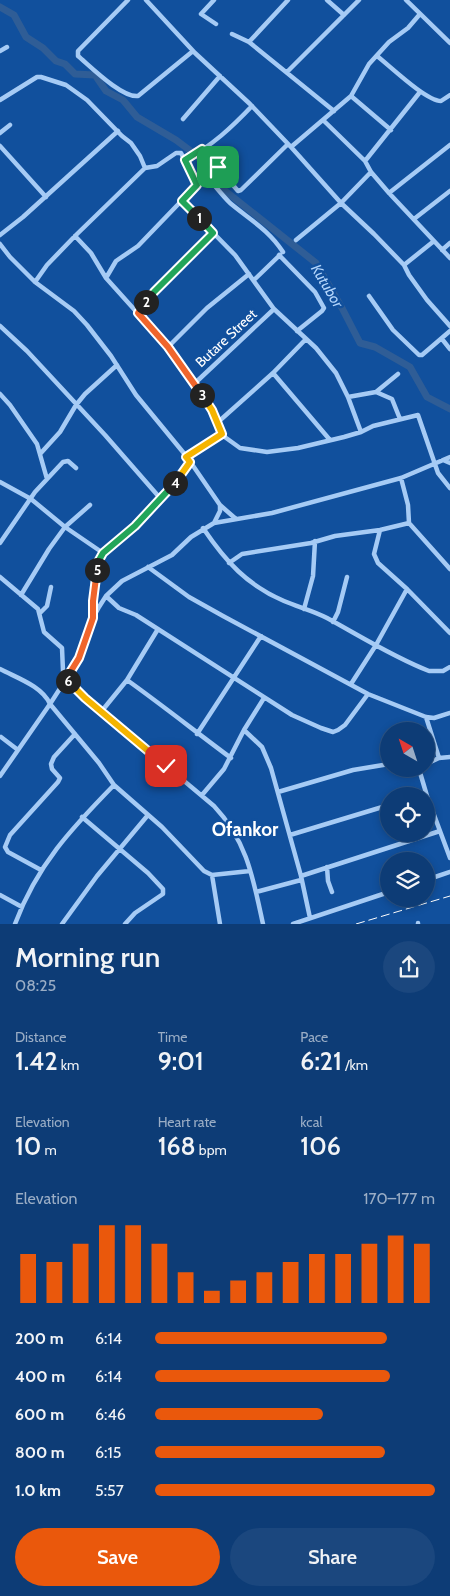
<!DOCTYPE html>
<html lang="en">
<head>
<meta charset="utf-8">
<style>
	body { margin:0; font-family:Cabin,sans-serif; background:#1b477e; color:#f1f3f6; height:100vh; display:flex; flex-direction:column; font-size:19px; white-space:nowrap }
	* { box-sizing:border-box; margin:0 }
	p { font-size:16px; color:#9aadc5 }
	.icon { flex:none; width:28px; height:28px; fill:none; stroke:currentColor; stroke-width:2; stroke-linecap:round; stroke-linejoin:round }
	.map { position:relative; height:924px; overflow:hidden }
	.side { display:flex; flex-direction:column; background:#0d3c76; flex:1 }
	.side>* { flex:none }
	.needle { width:32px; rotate:321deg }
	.tools { position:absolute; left:380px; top:722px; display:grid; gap:10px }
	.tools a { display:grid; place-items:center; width:55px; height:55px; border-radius:50%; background:#0d3c76; box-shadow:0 2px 8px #0003,0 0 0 1px #2d5688; font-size:25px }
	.pin { position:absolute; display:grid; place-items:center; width:42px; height:42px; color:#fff; margin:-21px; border-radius:10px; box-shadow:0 2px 8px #0006 }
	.km { position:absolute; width:25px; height:25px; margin:-12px; border-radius:50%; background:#222; color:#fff; font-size:14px; line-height:25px; text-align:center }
	.round { display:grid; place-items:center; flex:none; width:52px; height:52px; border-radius:26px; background:#1b477e }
	.summary { display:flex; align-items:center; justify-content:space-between; height:85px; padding:0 15px }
	h1 { font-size:28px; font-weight:600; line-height:38px }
	.figures { display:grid; grid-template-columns:repeat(3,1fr); gap:8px; height:85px; padding:5px 15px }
	.figures div { display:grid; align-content:center }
	.figures b { font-size:25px; font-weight:600 }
	.figures small { font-size:14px; font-weight:400 }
	.figures p { font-size:14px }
	.chart { height:140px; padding:10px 15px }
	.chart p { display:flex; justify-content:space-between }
	.chart svg { width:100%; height:90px; margin-top:5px; stroke:#ea580c; stroke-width:6 }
	.action { display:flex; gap:10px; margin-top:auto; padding:10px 15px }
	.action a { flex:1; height:58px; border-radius:30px; background:#ea580c; color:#fff; font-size:20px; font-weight:600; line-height:58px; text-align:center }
	.action a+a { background:#1b477e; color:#f1f3f6 }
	ul { padding:0 15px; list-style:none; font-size:16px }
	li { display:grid; grid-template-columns:80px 60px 1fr; align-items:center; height:38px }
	li i { height:12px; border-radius:6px; background:#ea580c }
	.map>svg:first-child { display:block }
</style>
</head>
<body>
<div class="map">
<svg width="450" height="924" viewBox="0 0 450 924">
	<rect width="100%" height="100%" fill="#11509d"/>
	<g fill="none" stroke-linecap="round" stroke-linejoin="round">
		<path stroke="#2f5d96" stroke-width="7" d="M0,7L14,15L26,37L43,48L56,61L65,64L75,74L95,75L106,91L123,100L137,117L176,140L192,152
			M199,158L224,190L316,263L342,308L360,343L375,347L410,367L427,397L450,409"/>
		<path stroke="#a6cbf5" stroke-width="4.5" d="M128,0L78,51V56C91,67 122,98 138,96L193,51
			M146,0L195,53L250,104L291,147L341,203L374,234L404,265L409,275L427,300L450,326
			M214,0L201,14L216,24
			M327,0L344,15
			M406,0L450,43
			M232,34L249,42L334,111
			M249,42L288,0
			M0,51L7,47
			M377,56C390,66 426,101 441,101L450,95
			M287,72L359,0
			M351,96L391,130
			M0,100L37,77H41L66,85L87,100L122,136L131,143L140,156L145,168
			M183,119L220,76
			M323,120L365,161L371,172L389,193L450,258
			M0,133L10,125
			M0,146L46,197
			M291,147L351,96L369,64L389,42L408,28L420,14
			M202,149L238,191L241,190L288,144
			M185,160C212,146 232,127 252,106
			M365,161L420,92
			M389,193L450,145
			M182,201L235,255L274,309L316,348L336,373L348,397L361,432
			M414,219L450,191
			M0,235L23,217L118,131
			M75,236L91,253L106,278L168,347L212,410L222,435L240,448L267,452L298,448L344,437L361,432L373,426L418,415L438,473L450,488
			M296,240L341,203L371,172
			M0,244L10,257L35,282L74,311L87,325L111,356L136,395L187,457L220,505L236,519
			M442,250L450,243
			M279,255L315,292L324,308L322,311L297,331
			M404,265L434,241
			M106,278L116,261L138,246L190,192L205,179H209C216,187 223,196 230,203C249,219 269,230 283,252
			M254,280L280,255
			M35,282L47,265L75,236L145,168L157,166L176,153H181L197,185
			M369,296L393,330L419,355H422L450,331
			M138,313L154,292L213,233
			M0,326L27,351L105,435L160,498
			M442,339L450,349
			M168,347L207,308L249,274
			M273,373L330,440
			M194,384L274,309
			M376,392L392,399L400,419
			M0,394L10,405L37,444L47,479
			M348,397L376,392L398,374
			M217,423L273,373L306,339
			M40,454L60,432L76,405L85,394L117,365
			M187,457L222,435
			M443,460L450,463
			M401,478L408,505L409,523L450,569
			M0,482L31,499L65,527L103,553
			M214,523L220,511V505
			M203,528C226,562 247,585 284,601C298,607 314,611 327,618C360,636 393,657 429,671H443L450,667
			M380,530L374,554L378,563L407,589L450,633
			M0,543L35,492L63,462L68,461L76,468
			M229,563L242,554L311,543L335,536L380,530L409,523
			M148,567L189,597L223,616L368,694L426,717L434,718L450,713
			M0,577L38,609L44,632L62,648L63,671L66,679L85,698L214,806C247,841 253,878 263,924
			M21,595L49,549L65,527L90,505
			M106,596L119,608L136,615L292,715L321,728L333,732L338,730L345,725L368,694
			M304,609L313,576L315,541
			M40,613L47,606L51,587
			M93,617V601L100,557L135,526L175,483L190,462
			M333,622L338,612L347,577
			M0,669C17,678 42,686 50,704L99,763L114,785L162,827L204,871L212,875L250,871
			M127,680C162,705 196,732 231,758
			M351,684L376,645L407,589
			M101,712L127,680L158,629
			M426,717L439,758
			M244,730L262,747L271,768L301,876L310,918
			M197,734L261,636
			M1,737L18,750
			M426,764L439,758L450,757
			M403,769H412
			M419,769L427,796L450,858
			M0,776L50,704L79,659L93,618L99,607L106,596L122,581L172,555L191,537L214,523L272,513L401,478L450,457
			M278,792L353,770L389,764
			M202,795L224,769L244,730L264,698
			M82,817L148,873L163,889V894L160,896L135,913L125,924
			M290,835L389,805
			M327,867L328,881L332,892
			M41,870L8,852L5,847L10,835L58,782L60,778L52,769L51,764L54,757L75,734
			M212,875L220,924
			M301,876L440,831
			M426,880L450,872
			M256,892L301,880
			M0,895L22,907
			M418,923V924
			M15,924C37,865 71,829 114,785
			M62,924L97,876L148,815
			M293,924L389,892"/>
		<path stroke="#fff" stroke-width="1" stroke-dasharray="9 4" stroke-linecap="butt" d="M356,924L450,896"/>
	</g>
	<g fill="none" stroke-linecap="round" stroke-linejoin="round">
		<g stroke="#fff" stroke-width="10">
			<path id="split-1" d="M199,218L182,201L197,185L185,160L202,149L218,167"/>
		</g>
		<g stroke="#fff" stroke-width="10">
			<path id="split-2" d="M146,302L154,292L213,233L199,218"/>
		</g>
		<g stroke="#fff" stroke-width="10">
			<path id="split-3" d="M146,302L138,313L168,347L202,395"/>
		</g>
		<g stroke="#fff" stroke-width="10">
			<path id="split-4" d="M175,483L190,462L186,457L222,434L212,410L202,395"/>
		</g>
		<g stroke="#fff" stroke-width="10">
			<path id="split-5" d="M97,570L98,562L103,553L135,526L175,483"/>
		</g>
		<g stroke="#fff" stroke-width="10">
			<path id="split-6" d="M68,681L66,679L79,658L93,618V601L97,570"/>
		</g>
		<g stroke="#fff" stroke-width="10">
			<path id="split-7" d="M68,681L85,698L166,766"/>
		</g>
		<use href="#split-1" stroke="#22a559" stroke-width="6"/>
		<use href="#split-2" stroke="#22a559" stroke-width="6"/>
		<use href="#split-3" stroke="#f0652b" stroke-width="6"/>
		<use href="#split-4" stroke="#f5b400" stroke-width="6"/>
		<use href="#split-5" stroke="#22a559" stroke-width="6"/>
		<use href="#split-6" stroke="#f0652b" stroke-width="6"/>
		<use href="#split-7" stroke="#f5b400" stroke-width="6"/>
	</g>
	<g text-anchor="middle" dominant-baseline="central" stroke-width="5" stroke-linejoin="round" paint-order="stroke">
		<g font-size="14" fill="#fff" stroke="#11509d">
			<text transform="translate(226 338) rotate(-43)">Butare Street</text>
		</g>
		<g font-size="15" font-style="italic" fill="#b3d5fb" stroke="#11509d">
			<text transform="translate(327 286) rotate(59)">Kutubor</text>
		</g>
		<g font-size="19" font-weight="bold" fill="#fff" stroke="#11509d">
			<text x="245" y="829">Ofankor</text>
		</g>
	</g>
</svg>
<div class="tools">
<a><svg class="needle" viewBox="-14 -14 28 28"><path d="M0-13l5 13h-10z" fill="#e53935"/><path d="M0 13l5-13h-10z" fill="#9aadc5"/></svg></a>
<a><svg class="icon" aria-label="locate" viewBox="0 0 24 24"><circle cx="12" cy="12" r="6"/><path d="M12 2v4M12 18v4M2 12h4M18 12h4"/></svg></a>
<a><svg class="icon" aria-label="layers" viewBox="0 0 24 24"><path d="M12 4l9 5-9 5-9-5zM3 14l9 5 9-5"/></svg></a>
</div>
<div class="pin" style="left:218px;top:167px;background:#1e9e55"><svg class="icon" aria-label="arrive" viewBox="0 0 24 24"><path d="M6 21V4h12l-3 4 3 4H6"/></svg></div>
<div class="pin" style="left:166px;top:766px;background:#d93025"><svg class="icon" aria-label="check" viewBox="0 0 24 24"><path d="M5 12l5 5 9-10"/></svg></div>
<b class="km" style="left:199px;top:218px">1</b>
<b class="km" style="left:146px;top:302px">2</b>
<b class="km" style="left:202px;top:395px">3</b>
<b class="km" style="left:175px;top:483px">4</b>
<b class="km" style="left:97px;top:570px">5</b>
<b class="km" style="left:68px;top:681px">6</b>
</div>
<section class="side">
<div class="summary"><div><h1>Morning run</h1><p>08:25</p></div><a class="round"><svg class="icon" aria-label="share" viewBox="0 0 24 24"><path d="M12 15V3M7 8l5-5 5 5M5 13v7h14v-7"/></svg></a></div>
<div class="figures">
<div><p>Distance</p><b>1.42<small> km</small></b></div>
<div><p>Time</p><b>9:01</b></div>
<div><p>Pace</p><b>6:21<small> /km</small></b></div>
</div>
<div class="figures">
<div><p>Elevation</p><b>10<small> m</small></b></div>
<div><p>Heart rate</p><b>168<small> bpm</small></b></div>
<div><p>kcal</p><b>106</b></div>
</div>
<div class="chart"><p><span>Elevation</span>170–177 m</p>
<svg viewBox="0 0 160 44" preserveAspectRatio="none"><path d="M5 44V20M15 44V24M25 44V15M35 44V6M45 44V6M55 44V15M65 44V29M75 44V38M85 44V33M95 44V29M105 44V24M115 44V20M125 44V20M135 44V15M145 44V11M155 44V15"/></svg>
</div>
<ul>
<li><b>200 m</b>6:14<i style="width:83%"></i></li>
<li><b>400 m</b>6:14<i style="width:84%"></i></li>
<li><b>600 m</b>6:46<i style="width:60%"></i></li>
<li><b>800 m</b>6:15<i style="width:82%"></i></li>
<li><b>1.0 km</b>5:57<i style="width:100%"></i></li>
</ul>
<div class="action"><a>Save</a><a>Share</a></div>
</section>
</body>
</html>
